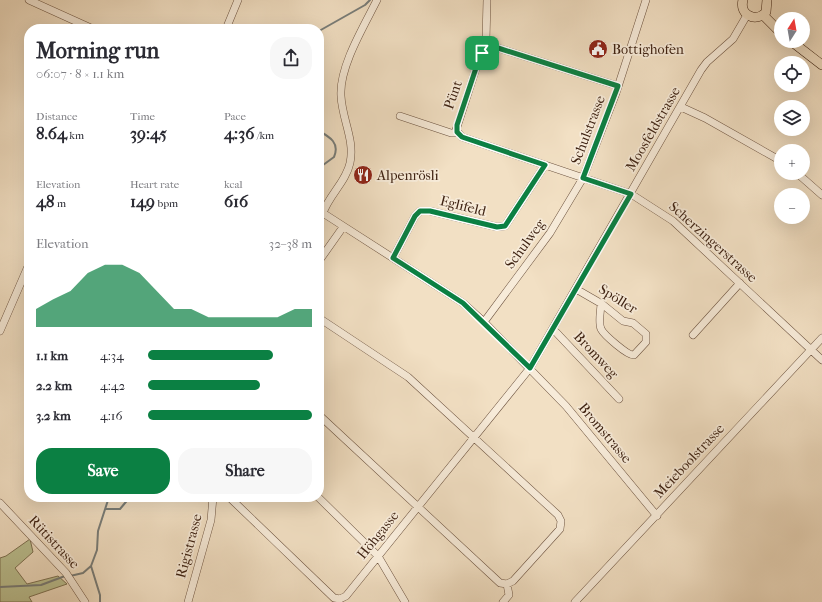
<!DOCTYPE html>
<html lang="en">
<head>
<meta charset="utf-8">
<style>
	body { margin:0; font-family:"IM FELL French Canon",serif; background:#f7f7f7; color:#2b2b33; height:100vh; display:flex; flex-direction:column; font-size:15px; white-space:nowrap }
	* { box-sizing:border-box; margin:0 }
	p { font-size:13px; color:#7c7c81 }
	.icon { flex:none; width:22px; height:22px; fill:none; stroke:currentColor; stroke-width:2; stroke-linecap:round; stroke-linejoin:round }
	.map { position:relative; flex:1; overflow:hidden }
	.panel { position:absolute; left:24px; top:24px; width:300px; height:478px; display:flex; flex-direction:column; background:#fff; border-radius:16px; box-shadow:0 4px 16px #0002 }
	.panel>* { flex:none }
	.needle { width:26px; rotate:11deg }
	.tools { position:absolute; left:774px; top:12px; display:grid; gap:8px }
	.tools a { display:grid; place-items:center; width:36px; height:36px; border-radius:50%; background:#fff; box-shadow:0 4px 16px #0002; font-size:20px }
	.pin { position:absolute; display:grid; place-items:center; width:34px; height:34px; color:#fff; margin:-17px; border-radius:8px; box-shadow:0 2px 6px #0006 }
	.round { display:grid; place-items:center; flex:none; width:42px; height:42px; border-radius:16px; background:#f7f7f7 }
	.headline { display:flex; align-items:center; justify-content:space-between; height:68px; padding:0 12px }
	h1 { font-size:22px; font-weight:700; line-height:30px }
	.figures { display:grid; grid-template-columns:repeat(3,1fr); gap:6px; height:68px; padding:4px 12px }
	.figures div { display:grid; align-content:center }
	.figures b { font-size:17px; font-weight:700 }
	.figures small { font-size:11px; font-weight:400 }
	.figures p { font-size:11px }
	.chart { height:112px; padding:8px 12px }
	.chart p { display:flex; justify-content:space-between }
	.chart svg { width:100%; height:72px; margin-top:4px; fill:#0b8043; opacity:.7 }
	.cta { display:flex; gap:8px; margin-top:auto; padding:8px 12px }
	.cta a { flex:1; height:46px; border-radius:16px; background:#0b8043; color:#fff; font-size:16px; font-weight:700; line-height:46px; text-align:center }
	.cta a+a { background:#f7f7f7; color:#2b2b33 }
	ul { padding:0 12px; list-style:none; font-size:13px }
	li { display:grid; grid-template-columns:64px 48px 1fr; align-items:center; height:30px }
	li i { height:10px; border-radius:5px; background:#0b8043 }
	.map>svg:first-child { display:block }
</style>
</head>
<body>
<div class="map">
<svg width="822" height="602" viewBox="0 0 822 602">
	<rect width="100%" height="100%" fill="#f2e0c4"/>
	<filter id="stains"><feTurbulence type="fractalNoise" baseFrequency=".005" numOctaves="4"/><feColorMatrix values="0 0 0 0 .2 0 0 0 0 .09 0 0 0 0 .02 0 0 0 .5 -.17"/></filter>
	<radialGradient id="worn" r=".72"><stop offset=".6" stop-color="#630" stop-opacity="0"/><stop offset="1" stop-color="#630" stop-opacity=".3"/></radialGradient>
	<path fill="#bcc293" stroke="#7e7253" d="M30,539L33,552L15,568L27,584L58,576L67,584L29,597L32,602H0V558L6,556Z"/>
	<g fill="none" stroke-linecap="round" stroke-linejoin="round">
		<path stroke="#797e7a" stroke-width="2" d="M319,31L365,5L370,0
			M319,131C330,137 340,143 334,157L319,168
			M106,509H120L130,497
			M70,576L83,573L91,566
			M0,587L41,585L65,576
			M100,602V595L91,566L97,550L98,531L109,497"/>
		<g stroke="#6c523f" stroke-width="8">
			<path id="minor" d="M29,0L93,29
				M487,0L486,40L488,47
				M226,29L238,0
				M618,86L495,47H488L480,56L456,130L462,137L631,194L673,221L822,360
				M681,107L705,118L781,161
				M400,116L451,133H457
				M797,173L822,195
				M323,213C329,195 346,182 350,163C355,140 342,119 341,96C339,67 364,26 377,0
				M319,214L326,215L463,303L484,322L566,406L657,516
				M393,258L415,216L420,211H430L497,227L505,226L545,165
				M319,261L343,227
				M576,289L602,304L623,321L633,323L646,334V342L634,355C628,356 604,335 601,329C598,322 601,310 601,303
				M319,318L408,377L558,515L561,521L560,529L513,581L507,584L500,583L319,415
				M484,322L550,233L583,178L616,93L646,0
				M553,329L619,399
				M0,331L29,264
				M693,335L740,283
				M229,497L334,598L340,599L346,596L530,368L701,70L707,62L733,39L747,15
				M318,497L378,556L405,602
				M0,503L66,573L85,602
				M188,602L211,520L213,497
				M503,602L509,595L507,584
				M575,602L822,338"/>
		</g>
		<g stroke="#3f2313" stroke-width="10">
			<path id="major" d="M743,0C739,15 756,23 766,12L767,0
				M763,15L781,33
				M791,41L822,65"/>
		</g>
		<use href="#minor" stroke="#f7ebd9" stroke-width="7"/>
		<use href="#major" stroke="#f2e0c4" stroke-width="9"/>
	</g>
	<g fill="none" stroke-linecap="round" stroke-linejoin="round">
		<g stroke="#fff" stroke-width="8">
			<path id="route" d="M488,47H495L618,86L583,178L631,194L530,368L463,303L393,258L415,216L420,211H430L497,227L505,226L545,165L462,137L457,132V125L480,56Z"/>
		</g>
		<use href="#route" stroke="#0b8043" stroke-width="5"/>
	</g>
	<defs>
		<g id="civic-disc" transform="scale(1)"><circle r="9.5" fill="#8f2418" stroke="#f7ebd9"/><path d="M-.6-6.5H3V-4.5H.6V-3L4-1V1h2V6H-6V1h2V-1L-.6-3ZM-1.2 2.5V6h2.4V2.5Z" fill="#fff"/></g>
		<g id="restaurant-disc" transform="scale(1)"><circle r="9.5" fill="#8f2418" stroke="#f7ebd9"/><path d="M-5-6h1v4h1v-4h1v4h1v-4h1v5L-1.5 .5V6h-2V.5L-5-1ZM5-6V6H3V1.5H1.5Q1.5-4 5-6Z" fill="#fff"/></g>
	</defs>
	<g fill-rule="evenodd">
		<use href="#civic-disc" x="598" y="49"/>
		<use href="#restaurant-disc" x="363" y="175"/>
	</g>
	<g text-anchor="middle" dominant-baseline="central" stroke-width="3.5" stroke-linejoin="round" paint-order="stroke">
		<g font-size="14" fill="#3f2313" stroke="#f7ebd9" text-anchor="start">
			<text x="612" y="49">Bottighofen</text>
			<text x="377" y="175">Alpenrösli</text>
		</g>
		<g font-size="14" fill="#3f2313" stroke="#f7ebd9">
			<text transform="translate(453 95) rotate(-71)">Pünt</text>
			<text transform="translate(653 129) rotate(-60)">Moosfeldstrasse</text>
			<text transform="translate(588 130) rotate(-69)">Schulstrasse</text>
			<text transform="translate(463 206) rotate(14)">Eglifeld</text>
			<text transform="translate(713 242) rotate(42)">Scherzingerstrasse</text>
			<text transform="translate(525 244) rotate(-54)">Schulweg</text>
			<text transform="translate(618 299) rotate(32)">Spöller</text>
			<text transform="translate(596 355) rotate(47)">Bromweg</text>
			<text transform="translate(605 433) rotate(50)">Bromstrasse</text>
			<text transform="translate(689 461) rotate(-47)">Meieboolstrasse</text>
			<text transform="translate(378 535) rotate(-51)">Höhgasse</text>
			<text transform="translate(54 542) rotate(47)">Rütistrasse</text>
			<text transform="translate(189 546) rotate(-75)">Rigistrasse</text>
		</g>
	</g>
	<rect width="100%" height="100%" filter="url(#stains)"/>
	<rect width="100%" height="100%" fill="url(#worn)"/>
</svg>
<div class="tools">
<a><svg class="needle" viewBox="-14 -14 28 28"><path d="M0-13l5 13h-10z" fill="#e53935"/><path d="M0 13l5-13h-10z" fill="#7c7c81"/></svg></a>
<a><svg class="icon" aria-label="locate" viewBox="0 0 24 24"><circle cx="12" cy="12" r="6"/><path d="M12 2v4M12 18v4M2 12h4M18 12h4"/></svg></a>
<a><svg class="icon" aria-label="layers" viewBox="0 0 24 24"><path d="M12 4l9 5-9 5-9-5zM3 14l9 5 9-5"/></svg></a>
<a>+</a>
<a>−</a>
</div>
<div class="pin" style="left:482px;top:53px;background:#1e9e55"><svg class="icon" aria-label="arrive" viewBox="0 0 24 24"><path d="M6 21V4h12l-3 4 3 4H6"/></svg></div>
<section class="panel">
<div class="headline"><div><h1>Morning run</h1><p>06:07 · 8 × 1.1 km</p></div><a class="round"><svg class="icon" aria-label="share" viewBox="0 0 24 24"><path d="M12 15V3M7 8l5-5 5 5M5 13v7h14v-7"/></svg></a></div>
<div class="figures">
<div><p>Distance</p><b>8.64<small> km</small></b></div>
<div><p>Time</p><b>39:45</b></div>
<div><p>Pace</p><b>4:36<small> /km</small></b></div>
</div>
<div class="figures">
<div><p>Elevation</p><b>48<small> m</small></b></div>
<div><p>Heart rate</p><b>149<small> bpm</small></b></div>
<div><p>kcal</p><b>616</b></div>
</div>
<div class="chart"><p><span>Elevation</span>32–38 m</p>
<svg viewBox="0 0 160 44" preserveAspectRatio="none"><path d="M0 44V33L10 27L20 22L30 11L40 6L50 6L60 11L70 22L80 33L90 33L100 38L110 38L120 38L130 38L140 38L150 33L160 33V44z"/></svg>
</div>
<ul>
<li><b>1.1 km</b>4:34<i style="width:76%"></i></li>
<li><b>2.2 km</b>4:42<i style="width:68%"></i></li>
<li><b>3.2 km</b>4:16<i style="width:100%"></i></li>
</ul>
<div class="cta"><a>Save</a><a>Share</a></div>
</section>
</div>
</body>
</html>
